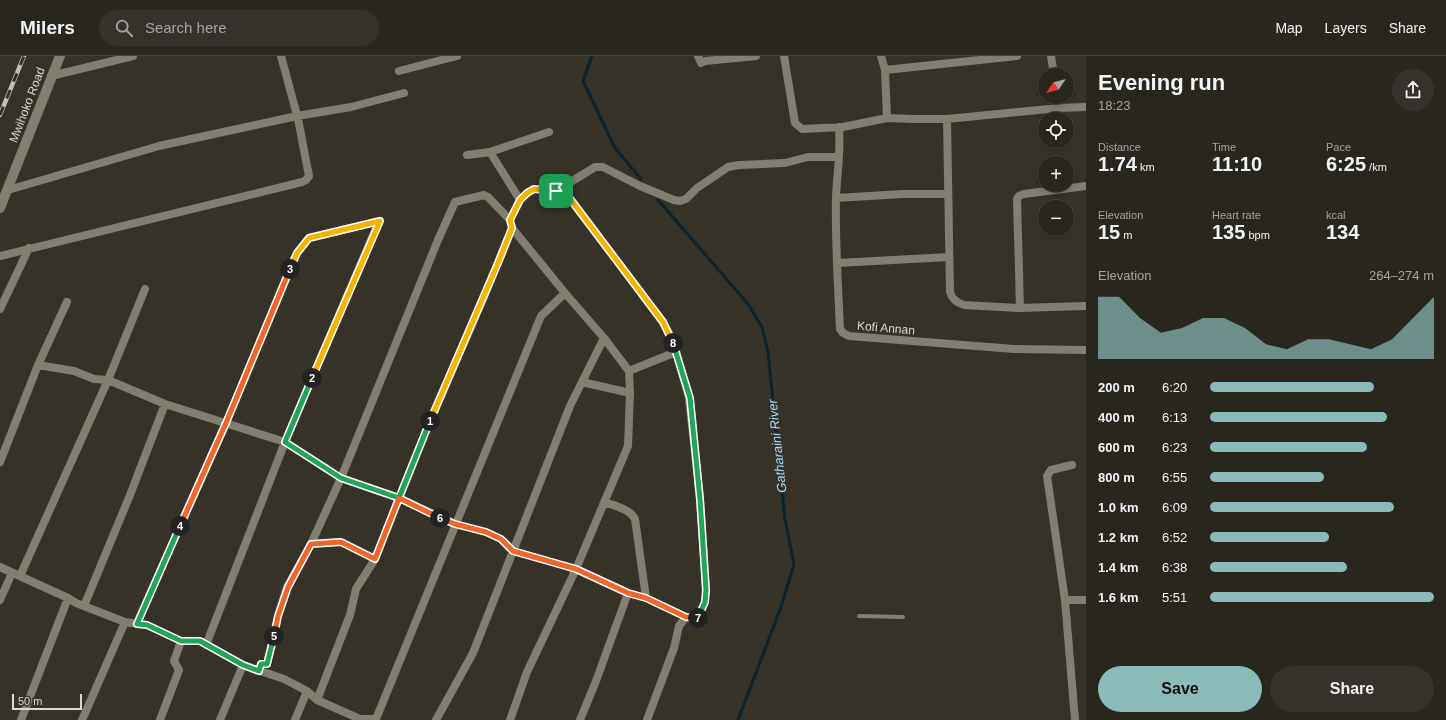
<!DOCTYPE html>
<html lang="en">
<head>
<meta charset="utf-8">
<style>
	body { margin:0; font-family:Arial,sans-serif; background:#35322b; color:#f1f3f6; height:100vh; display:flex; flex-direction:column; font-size:15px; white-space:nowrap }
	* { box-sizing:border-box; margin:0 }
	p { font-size:13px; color:#a5a5a4 }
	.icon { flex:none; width:22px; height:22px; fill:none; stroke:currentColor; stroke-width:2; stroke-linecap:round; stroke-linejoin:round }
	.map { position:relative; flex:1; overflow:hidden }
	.sheet { display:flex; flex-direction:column; background:#29261e; width:360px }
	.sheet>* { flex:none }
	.needle { width:26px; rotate:235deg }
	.buttons { position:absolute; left:1038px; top:12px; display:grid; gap:8px }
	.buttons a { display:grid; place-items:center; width:36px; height:36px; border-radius:50%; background:#29261e; box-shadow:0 2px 6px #0003,0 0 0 1px #45433c; font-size:20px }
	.scale { position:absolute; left:12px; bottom:10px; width:70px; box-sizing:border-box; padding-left:4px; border:2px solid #dbd8d1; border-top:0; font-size:11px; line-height:14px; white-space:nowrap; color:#dbd8d1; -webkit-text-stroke:3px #373228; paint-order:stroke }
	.pin { position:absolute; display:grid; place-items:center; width:34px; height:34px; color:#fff; margin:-17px; border-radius:8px; box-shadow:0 2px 6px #0006 }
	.km { position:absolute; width:20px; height:20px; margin:-10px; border-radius:50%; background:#222; color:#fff; font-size:11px; line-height:20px; text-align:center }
	.round { display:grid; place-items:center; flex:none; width:42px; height:42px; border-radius:21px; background:#35322b }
	.summary { display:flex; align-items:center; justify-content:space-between; height:68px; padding:0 12px }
	h1 { font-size:22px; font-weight:700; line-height:30px }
	.metrics { display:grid; grid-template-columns:repeat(3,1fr); gap:6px; height:68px; padding:4px 12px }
	.metrics div { display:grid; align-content:center }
	.metrics b { font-size:20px; font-weight:700 }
	.metrics small { font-size:11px; font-weight:400 }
	.metrics p { font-size:11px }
	.chart { height:112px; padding:8px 12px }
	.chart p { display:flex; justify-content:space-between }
	.chart svg { width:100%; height:72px; margin-top:4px; fill:#8bbbb9; opacity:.7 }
	.cta { display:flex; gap:8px; margin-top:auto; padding:8px 12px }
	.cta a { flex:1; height:46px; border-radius:24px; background:#8bbbb9; color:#111; font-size:16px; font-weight:700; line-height:46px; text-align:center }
	.cta a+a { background:#35322b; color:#f1f3f6 }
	ul { padding:0 12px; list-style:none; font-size:13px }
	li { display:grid; grid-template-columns:64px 48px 1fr; align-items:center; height:30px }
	li i { height:10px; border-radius:5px; background:#8bbbb9 }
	header { display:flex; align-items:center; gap:24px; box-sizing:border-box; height:56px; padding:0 20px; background:#29261e; border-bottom:1px solid #45433c }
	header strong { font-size:19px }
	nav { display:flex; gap:22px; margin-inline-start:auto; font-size:14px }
	.search { width:280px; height:36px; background:#35322b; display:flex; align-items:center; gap:10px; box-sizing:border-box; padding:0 14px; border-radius:22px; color:#a5a5a4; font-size:15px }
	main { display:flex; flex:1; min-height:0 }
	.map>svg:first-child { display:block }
</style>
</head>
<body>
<header>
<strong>Milers</strong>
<div class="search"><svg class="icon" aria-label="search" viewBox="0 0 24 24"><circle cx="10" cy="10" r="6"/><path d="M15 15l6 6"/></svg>Search here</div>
<nav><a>Map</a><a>Layers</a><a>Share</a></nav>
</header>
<main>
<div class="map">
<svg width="1086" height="664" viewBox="0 0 1086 664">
	<rect width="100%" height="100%" fill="#373228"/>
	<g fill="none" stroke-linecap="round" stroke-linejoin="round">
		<path stroke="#0a232e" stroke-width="3" d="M592,0L583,25L615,92L641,123
			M658,144L748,248L762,271L768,296L785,463L794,508L781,551L738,664"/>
		<path stroke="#837e72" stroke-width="4" d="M859,560L903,561"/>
		<path stroke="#837e72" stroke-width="8" d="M698,0L701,7L705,5L756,0
			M784,0L795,67L802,73L843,71L887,62L913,63H947L1059,52L1086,51
			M881,0L885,14L887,62
			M1051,0L1054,19
			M885,14L1017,0
			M399,15L457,0
			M51,20L133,0
			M1058,41L1059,52
			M947,63L950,236C952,243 957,247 964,249L1020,252L1086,250
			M839,71C841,94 837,118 836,141C835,185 838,229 840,273L843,277L849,280L1014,293L1086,294
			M490,96L520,144
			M467,99L490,96L549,76
			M8,134L159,90L297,60L351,51L404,37
			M556,135L595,111H603L640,130L674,144L680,145L686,143L697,132L728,111L739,109L785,107L808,101H838
			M836,142L903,138H948
			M0,200L302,126L306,124L309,120L298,63L281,0
			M837,207L949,201
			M1020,252L1017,143L1019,140L1024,138L1086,130
			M0,253L29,192
			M38,309L74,315L94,323L108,324L165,348L285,386L341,422L399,442L455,468L486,476L501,483L513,495L576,513L628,537L646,542L686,561
			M629,315L676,296
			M582,326L630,337
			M0,406L38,309L67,246
			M1072,409L1051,414L1047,420L1065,544L1075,664
			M604,446C615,450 630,453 635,463L646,542
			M311,488L341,486L375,503
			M0,511L68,542L76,547L112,561L125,566L147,569L181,585H200L243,609L284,623L307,635L317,644L360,663H376V664
			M20,520L108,324L145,233
			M0,544L12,517
			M1065,544H1086
			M84,550L130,439L165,348
			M137,567L226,367L297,197L309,182L379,165
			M206,589L285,386L379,165
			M259,615L261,608H267L278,560L287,531L311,488L341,422L438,184L455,146L484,139L488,141L510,164
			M317,644L350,559L356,533L375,503L426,375L484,241L512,172
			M376,663L541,260L565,237
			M21,664L68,542
			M82,664L125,566
			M160,664L179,614L174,605L181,585
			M220,664L243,609
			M295,664L307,635
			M436,664L473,597L570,350L604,282L565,237L512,172L510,164L520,144L530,135L534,133L565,136L663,266L671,281L675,291L689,342L700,443L706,534L705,546L697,563L686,561L679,570L674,592L647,664
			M510,664L527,616L576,513L628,390L630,337L629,315L604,282
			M580,664L596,625L628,537"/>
		<path stroke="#837e72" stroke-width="10" d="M0,152L60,0"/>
		<g stroke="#c2beb7" stroke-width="4.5">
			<path id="rail" d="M0,59L24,0"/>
		</g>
		<use href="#rail" stroke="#373228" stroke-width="3" stroke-dasharray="9" stroke-linecap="butt"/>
	</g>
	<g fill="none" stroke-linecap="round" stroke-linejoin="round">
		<g stroke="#fff" stroke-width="8">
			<path id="split-1" d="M430,365L498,207L512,172L510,164L520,144L527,137L534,133L556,135"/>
		</g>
		<g stroke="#fff" stroke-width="8">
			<path id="split-2" d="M312,322L285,386L341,422L399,442L430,365"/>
		</g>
		<g stroke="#fff" stroke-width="8">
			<path id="split-3" d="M290,213L297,197L309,182L380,165L312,322"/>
		</g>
		<g stroke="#fff" stroke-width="8">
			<path id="split-4" d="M180,470L226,367L290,213"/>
		</g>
		<g stroke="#fff" stroke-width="8">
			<path id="split-5" d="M180,470L137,568L147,569L181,585H200L243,609L259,615L261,608H267L274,580"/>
		</g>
		<g stroke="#fff" stroke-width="8">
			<path id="split-6" d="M274,580L278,560L288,531L311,488L341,486L375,503L399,442L440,462"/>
		</g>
		<g stroke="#fff" stroke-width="8">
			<path id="split-7" d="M440,462L455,468L486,476L501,483L513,495L576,513L628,537L646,542L686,561L698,562"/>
		</g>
		<g stroke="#fff" stroke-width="8">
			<path id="split-8" d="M673,287L690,342L700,443L706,534L705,546L698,562"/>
		</g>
		<g stroke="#fff" stroke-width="8">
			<path id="split-9" d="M556,135L565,136L663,266L673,287"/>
		</g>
		<use href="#split-1" stroke="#f5b400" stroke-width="5"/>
		<use href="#split-2" stroke="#22a559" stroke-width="5"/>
		<use href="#split-3" stroke="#f5b400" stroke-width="5"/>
		<use href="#split-4" stroke="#f0652b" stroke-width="5"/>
		<use href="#split-5" stroke="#22a559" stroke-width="5"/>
		<use href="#split-6" stroke="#f0652b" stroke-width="5"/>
		<use href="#split-7" stroke="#f0652b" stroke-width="5"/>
		<use href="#split-8" stroke="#22a559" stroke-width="5"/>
		<use href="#split-9" stroke="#f5b400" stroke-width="5"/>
	</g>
	<g text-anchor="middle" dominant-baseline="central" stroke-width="3" stroke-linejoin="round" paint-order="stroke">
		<g font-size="12" fill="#dbd8d1" stroke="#373228">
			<text transform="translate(27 49) rotate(-69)">Mwihoko Road</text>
			<text transform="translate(886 272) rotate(5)">Kofi Annan</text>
		</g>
		<g font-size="13" font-style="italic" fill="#a0dcf9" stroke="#373228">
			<text transform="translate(777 390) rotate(-96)">Gatharaini River</text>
		</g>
	</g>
</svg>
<div class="buttons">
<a><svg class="needle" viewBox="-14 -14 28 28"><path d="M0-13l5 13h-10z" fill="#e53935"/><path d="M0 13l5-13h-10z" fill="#a5a5a4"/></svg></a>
<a><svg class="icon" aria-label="locate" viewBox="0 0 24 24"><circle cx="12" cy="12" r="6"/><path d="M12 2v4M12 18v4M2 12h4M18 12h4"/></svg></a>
<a>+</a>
<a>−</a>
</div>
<div class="scale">50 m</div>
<div class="pin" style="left:556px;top:135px;background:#1e9e55"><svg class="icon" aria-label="arrive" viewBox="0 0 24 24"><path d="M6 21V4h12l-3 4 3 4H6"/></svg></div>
<b class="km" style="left:430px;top:365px">1</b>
<b class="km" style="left:312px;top:322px">2</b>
<b class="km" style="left:290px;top:213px">3</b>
<b class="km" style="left:180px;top:470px">4</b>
<b class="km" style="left:274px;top:580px">5</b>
<b class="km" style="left:440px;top:462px">6</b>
<b class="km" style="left:698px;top:562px">7</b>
<b class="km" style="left:673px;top:287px">8</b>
</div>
<section class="sheet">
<div class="summary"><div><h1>Evening run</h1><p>18:23</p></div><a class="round"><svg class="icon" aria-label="share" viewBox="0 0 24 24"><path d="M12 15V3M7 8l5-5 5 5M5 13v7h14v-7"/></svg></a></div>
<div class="metrics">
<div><p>Distance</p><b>1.74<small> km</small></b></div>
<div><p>Time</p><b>11:10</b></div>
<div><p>Pace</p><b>6:25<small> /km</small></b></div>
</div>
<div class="metrics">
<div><p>Elevation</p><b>15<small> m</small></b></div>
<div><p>Heart rate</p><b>135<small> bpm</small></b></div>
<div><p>kcal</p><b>134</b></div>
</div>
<div class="chart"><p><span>Elevation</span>264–274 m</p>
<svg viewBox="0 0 160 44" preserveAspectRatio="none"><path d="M0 44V6L10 6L20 19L30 28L40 25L50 19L60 19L70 25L80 35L90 38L100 32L110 32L120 35L130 38L140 32L150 19L160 6V44z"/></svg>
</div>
<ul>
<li><b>200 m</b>6:20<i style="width:73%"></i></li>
<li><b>400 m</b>6:13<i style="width:79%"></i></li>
<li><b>600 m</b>6:23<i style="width:70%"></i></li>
<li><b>800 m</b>6:55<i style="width:51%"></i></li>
<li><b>1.0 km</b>6:09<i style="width:82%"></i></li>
<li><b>1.2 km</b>6:52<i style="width:53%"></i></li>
<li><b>1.4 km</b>6:38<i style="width:61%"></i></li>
<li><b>1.6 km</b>5:51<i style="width:100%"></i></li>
</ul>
<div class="cta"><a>Save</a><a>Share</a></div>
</section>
</main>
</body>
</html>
